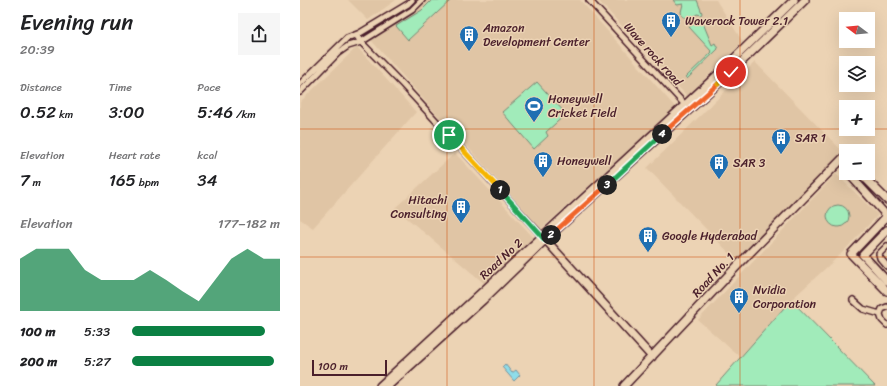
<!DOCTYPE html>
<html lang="en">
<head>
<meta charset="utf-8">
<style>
	body { margin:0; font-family:Sriracha,sans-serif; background:#f6f6f6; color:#202124; height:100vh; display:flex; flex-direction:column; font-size:15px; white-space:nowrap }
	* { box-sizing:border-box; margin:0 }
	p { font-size:13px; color:#757577 }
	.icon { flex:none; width:22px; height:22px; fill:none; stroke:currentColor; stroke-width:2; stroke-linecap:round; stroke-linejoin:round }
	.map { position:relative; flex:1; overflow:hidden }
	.side { display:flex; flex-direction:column; background:#fff; width:300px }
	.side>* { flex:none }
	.needle { width:26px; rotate:286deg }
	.buttons { position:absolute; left:539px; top:12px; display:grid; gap:8px }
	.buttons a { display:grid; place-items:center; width:36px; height:36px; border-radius:0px; background:#fff; box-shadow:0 4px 16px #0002; font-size:20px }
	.scale { position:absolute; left:12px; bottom:10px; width:75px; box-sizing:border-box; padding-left:4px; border:2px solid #4a1f2b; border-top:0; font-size:11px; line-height:14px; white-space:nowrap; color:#4a1f2b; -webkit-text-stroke:3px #ecd3b4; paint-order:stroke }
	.pin { position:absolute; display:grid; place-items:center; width:34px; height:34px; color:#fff; margin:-17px; border:2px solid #fff; border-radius:50%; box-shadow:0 1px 4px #0007 }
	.km { position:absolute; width:20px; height:20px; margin:-10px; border-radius:50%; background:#222; color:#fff; font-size:11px; line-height:20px; text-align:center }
	.round { display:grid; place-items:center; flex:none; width:42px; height:42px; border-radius:0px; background:#f6f6f6 }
	.overview { display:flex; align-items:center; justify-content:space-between; height:68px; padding:0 20px }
	h1 { font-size:22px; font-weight:600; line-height:30px }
	.stats { display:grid; grid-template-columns:repeat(3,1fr); gap:6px; height:68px; padding:4px 20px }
	.stats div { display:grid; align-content:center }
	.stats b { font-size:17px; font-weight:600 }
	.stats small { font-size:11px; font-weight:400 }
	.stats p { font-size:11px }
	.chart { height:112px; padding:8px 20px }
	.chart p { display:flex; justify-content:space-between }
	.chart svg { width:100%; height:72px; margin-top:4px; fill:#0b8043; opacity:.7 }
	ul { padding:0 20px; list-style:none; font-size:13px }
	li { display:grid; grid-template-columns:64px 48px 1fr; align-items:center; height:30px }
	li i { height:10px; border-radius:5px; background:#0b8043 }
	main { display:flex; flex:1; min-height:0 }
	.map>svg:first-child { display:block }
</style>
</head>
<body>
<main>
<section class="side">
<div class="overview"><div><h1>Evening run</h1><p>20:39</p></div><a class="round"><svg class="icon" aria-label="share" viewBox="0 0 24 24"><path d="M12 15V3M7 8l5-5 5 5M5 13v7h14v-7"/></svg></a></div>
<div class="stats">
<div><p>Distance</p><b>0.52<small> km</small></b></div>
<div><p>Time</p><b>3:00</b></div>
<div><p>Pace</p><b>5:46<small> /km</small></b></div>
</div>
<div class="stats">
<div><p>Elevation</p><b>7<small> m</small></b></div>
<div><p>Heart rate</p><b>165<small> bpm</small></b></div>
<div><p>kcal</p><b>34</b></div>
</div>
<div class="chart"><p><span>Elevation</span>177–182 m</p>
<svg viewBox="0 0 160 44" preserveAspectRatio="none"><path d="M0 44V12L10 6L20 6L30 6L40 19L50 25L60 25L70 25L80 19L90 25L100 32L110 38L120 25L130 12L140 6L150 12L160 12V44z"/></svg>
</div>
<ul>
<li><b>100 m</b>5:33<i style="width:90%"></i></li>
<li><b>200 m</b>5:27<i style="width:96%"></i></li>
</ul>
</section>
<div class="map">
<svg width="587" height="386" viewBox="0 0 587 386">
	<rect width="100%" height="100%" fill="#ecd3b4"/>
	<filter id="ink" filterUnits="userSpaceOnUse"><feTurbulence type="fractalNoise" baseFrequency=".025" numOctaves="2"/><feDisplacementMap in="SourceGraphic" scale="8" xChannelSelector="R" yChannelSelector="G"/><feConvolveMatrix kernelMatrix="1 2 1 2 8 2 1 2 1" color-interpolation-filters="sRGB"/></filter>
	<g filter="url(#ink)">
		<path fill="#e0c5a5" d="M48,0H96L68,20Z
			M115,0H280L376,108L241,229L157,135L159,133L153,127L150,129L71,40Z
			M298,0H416L443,42L387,96Z
			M57,47L116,112L13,228L0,219V102Z
			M455,62L545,154L437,261L347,168Z
			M155,153L234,238L185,284L95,208Z
			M536,174L578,215L540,255L491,300L440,357L398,320Z"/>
		<path fill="#a1ebba" stroke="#768572" d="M132,0H151L108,40L96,26L122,10Z
			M373,0H397L402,13L401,15L397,14C391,18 389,20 382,16L381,12L383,4L377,5Z
			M398,19H400L403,23L412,45L415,43L418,49L387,79L386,77L412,52L389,27Z
			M237,82L266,114L246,132L248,136L234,149L202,112Z
			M527 216a11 11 0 1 1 22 0a11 11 0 1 1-22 0Z
			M491,300L575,386H417L416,385Z"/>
		<path fill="#8eddea" stroke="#73919e" d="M205,364L212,373L216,370L220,375L214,381L202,367Z"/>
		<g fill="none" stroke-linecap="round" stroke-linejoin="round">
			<g stroke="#4a1f2b" stroke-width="8">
				<path id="street" d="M289,0L387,107
					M56,35L61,42L103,85L242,236
					M0,84L47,38L60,33L108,4L112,0
					M0,92L38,53L48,46L61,42L112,10L122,0
					M587,246L579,254L580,258L587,266
					M553,300L563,309L580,314L582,320L587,325
					M580,314L582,309L587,307"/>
			</g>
			<g stroke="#4a1f2b" stroke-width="10">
				<path id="secondary" d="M548,173L587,216
					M560,173L587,200
					M587,216L551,254L587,291
					M587,230L563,255L587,281
					M243,237L352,357
					M80,386L413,79L494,0
					M88,386L183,300L245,240L431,72L505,0
					M324,386L439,264L544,157L546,159"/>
			</g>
			<use href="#street" stroke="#ecd3b4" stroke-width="5"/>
			<use href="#secondary" stroke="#ecd3b4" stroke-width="7"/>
		</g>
	</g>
	<g fill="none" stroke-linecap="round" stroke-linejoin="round" filter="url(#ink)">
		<g stroke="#fff" stroke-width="8">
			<path id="split-1" d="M149,135L200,190"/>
		</g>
		<g stroke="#fff" stroke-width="8">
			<path id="split-2" d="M200,190L245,240L251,235"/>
		</g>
		<g stroke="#fff" stroke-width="8">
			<path id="split-3" d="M251,235L307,185"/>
		</g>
		<g stroke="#fff" stroke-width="8">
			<path id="split-4" d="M307,185L362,134"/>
		</g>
		<g stroke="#fff" stroke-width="8">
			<path id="split-5" d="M362,134L418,84"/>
		</g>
		<g stroke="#fff" stroke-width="8">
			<path id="split-6" d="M418,84L431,72"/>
		</g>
		<use href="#split-1" stroke="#f5b400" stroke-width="5"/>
		<use href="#split-2" stroke="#22a559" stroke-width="5"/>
		<use href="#split-3" stroke="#f0652b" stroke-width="5"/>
		<use href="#split-4" stroke="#22a559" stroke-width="5"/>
		<use href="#split-5" stroke="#f0652b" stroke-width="5"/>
		<use href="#split-6" stroke="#f5b400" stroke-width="5"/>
	</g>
	<path fill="none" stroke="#d05011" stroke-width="1" stroke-opacity="0.55" d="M147,0V386M294,0V386M440,0V386M0,129H546M568,129H587M0,257H587"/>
	<defs>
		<g id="building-pin" transform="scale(1)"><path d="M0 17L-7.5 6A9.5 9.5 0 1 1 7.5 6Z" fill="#1f6fb2" stroke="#ecd3b4"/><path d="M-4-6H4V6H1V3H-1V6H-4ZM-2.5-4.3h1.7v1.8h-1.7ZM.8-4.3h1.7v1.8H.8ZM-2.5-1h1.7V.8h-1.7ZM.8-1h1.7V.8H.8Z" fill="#fff"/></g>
		<g id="stadium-pin" transform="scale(1)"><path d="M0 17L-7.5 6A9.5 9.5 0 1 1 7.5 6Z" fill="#1f6fb2" stroke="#ecd3b4"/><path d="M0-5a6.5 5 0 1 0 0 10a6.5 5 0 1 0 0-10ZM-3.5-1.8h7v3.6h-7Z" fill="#fff"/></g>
	</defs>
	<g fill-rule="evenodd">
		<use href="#building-pin" x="371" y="21"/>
		<use href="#building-pin" x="169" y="35"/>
		<use href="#stadium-pin" x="234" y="106"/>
		<use href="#building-pin" x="481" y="138"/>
		<use href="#building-pin" x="243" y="161"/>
		<use href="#building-pin" x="419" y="163"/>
		<use href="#building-pin" x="161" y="207"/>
		<use href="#building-pin" x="348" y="236"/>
		<use href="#building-pin" x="439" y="297"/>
	</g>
	<g text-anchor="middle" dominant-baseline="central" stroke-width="3" stroke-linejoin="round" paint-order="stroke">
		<g font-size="12" fill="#4a1f2b" stroke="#ecd3b4" text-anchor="start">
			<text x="385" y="21">Waverock Tower 2.1</text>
			<text x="183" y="28">Amazon<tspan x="183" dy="14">Development Center</tspan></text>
			<text x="248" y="99">Honeywell<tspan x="248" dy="14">Cricket Field</tspan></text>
			<text x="495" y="138">SAR 1</text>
			<text x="257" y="161">Honeywell</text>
			<text x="433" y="163">SAR 3</text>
			<text x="147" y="200" text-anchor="end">Hitachi<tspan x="147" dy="14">Consulting</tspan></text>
			<text x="362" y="236">Google Hyderabad</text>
			<text x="453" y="290">Nvidia<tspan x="453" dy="14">Corporation</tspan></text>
		</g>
		<g font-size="12" fill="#4a1f2b" stroke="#ecd3b4">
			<text transform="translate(353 54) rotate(48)">Wave rock road</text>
			<text transform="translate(201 259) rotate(-43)">Road No 2</text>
			<text transform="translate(413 275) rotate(-47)">Road No. 1</text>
		</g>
	</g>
</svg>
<div class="buttons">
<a><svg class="needle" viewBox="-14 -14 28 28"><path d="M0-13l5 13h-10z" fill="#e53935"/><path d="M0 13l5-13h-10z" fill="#757577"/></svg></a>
<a><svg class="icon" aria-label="layers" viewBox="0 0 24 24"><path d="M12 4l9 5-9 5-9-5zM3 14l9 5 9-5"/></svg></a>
<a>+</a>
<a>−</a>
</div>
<div class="scale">100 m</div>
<div class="pin" style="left:149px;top:135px;background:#1e9e55"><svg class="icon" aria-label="arrive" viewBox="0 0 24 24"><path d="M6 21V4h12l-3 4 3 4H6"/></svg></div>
<div class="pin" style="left:431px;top:72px;background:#d93025"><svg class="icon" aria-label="check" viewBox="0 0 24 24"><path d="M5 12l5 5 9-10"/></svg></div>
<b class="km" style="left:200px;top:190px">1</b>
<b class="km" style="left:251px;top:235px">2</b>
<b class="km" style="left:307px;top:185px">3</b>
<b class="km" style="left:362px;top:134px">4</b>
</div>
</main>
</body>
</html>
